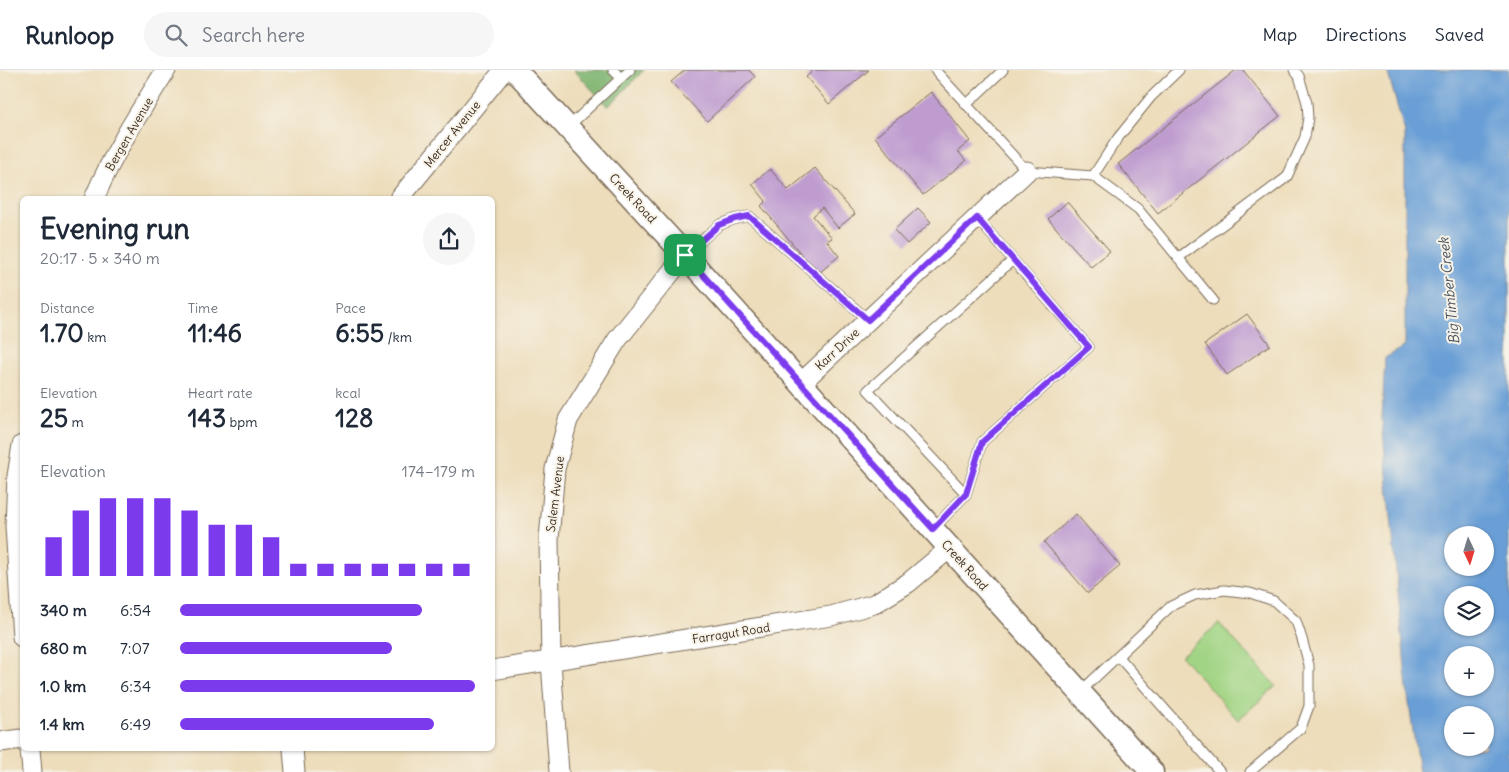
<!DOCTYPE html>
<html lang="en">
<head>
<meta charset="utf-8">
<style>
	body { margin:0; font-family:Delius,sans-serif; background:#f6f6f7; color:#1f2937; height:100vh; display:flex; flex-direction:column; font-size:19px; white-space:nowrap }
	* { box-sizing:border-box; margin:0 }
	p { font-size:16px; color:#747a83 }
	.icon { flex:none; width:28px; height:28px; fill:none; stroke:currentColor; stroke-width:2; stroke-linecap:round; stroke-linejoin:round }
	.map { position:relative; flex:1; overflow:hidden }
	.side { position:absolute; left:20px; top:126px; width:475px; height:555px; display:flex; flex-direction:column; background:#fff; border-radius:8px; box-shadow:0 1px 4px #0004 }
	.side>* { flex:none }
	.needle { width:32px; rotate:176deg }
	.buttons { position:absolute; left:1444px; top:456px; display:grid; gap:10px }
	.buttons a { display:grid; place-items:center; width:50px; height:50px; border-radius:50%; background:#fff; box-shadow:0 1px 4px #0004; font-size:25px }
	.pin { position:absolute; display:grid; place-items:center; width:42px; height:42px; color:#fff; margin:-21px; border-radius:10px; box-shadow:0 2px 8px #0006 }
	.round { display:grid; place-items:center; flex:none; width:52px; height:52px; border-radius:26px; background:#f6f6f7 }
	.overview { display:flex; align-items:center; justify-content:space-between; height:85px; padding:0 20px }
	h1 { font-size:28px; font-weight:800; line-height:38px }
	.figures { display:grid; grid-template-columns:repeat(3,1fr); gap:8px; height:85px; padding:5px 20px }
	.figures div { display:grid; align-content:center }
	.figures b { font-size:25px; font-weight:800 }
	.figures small { font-size:14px; font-weight:400 }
	.figures p { font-size:14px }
	.chart { height:140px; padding:10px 20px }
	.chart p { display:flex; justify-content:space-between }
	.chart svg { width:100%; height:90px; margin-top:5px; stroke:#7c3aed; stroke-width:6 }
	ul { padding:0 20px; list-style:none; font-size:16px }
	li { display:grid; grid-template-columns:80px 60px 1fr; align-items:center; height:38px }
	li i { height:12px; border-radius:6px; background:#7c3aed }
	header { display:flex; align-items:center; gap:30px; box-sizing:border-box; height:70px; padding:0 25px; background:#fff; border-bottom:1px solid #e0e1e3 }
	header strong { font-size:24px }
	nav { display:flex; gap:28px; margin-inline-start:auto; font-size:18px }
	.search { width:350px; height:45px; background:#f6f6f7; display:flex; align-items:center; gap:12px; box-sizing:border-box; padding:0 18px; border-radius:28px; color:#747a83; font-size:19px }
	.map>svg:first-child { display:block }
</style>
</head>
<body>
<header>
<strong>Runloop</strong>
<div class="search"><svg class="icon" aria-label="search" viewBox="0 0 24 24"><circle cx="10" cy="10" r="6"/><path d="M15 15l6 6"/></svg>Search here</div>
<nav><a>Map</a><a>Directions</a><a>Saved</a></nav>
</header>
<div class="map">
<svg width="1509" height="702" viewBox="0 0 1509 702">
	<rect width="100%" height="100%" fill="#f7f3e8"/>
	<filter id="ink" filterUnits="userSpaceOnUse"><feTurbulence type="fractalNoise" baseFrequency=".02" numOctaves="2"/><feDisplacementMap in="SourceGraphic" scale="10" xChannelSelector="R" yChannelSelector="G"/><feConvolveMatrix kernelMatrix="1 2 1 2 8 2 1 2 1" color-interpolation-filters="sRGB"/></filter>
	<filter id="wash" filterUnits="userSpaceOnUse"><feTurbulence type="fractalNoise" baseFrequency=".0096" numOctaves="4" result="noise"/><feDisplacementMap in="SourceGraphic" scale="20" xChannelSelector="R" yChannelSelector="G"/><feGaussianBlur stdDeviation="1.12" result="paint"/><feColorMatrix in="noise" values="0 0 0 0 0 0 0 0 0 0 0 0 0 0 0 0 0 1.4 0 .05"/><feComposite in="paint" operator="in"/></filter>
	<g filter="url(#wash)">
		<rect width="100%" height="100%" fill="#edddbb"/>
		<path fill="#a1d484" stroke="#6e7f51" d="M1219,553L1276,616L1238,650L1181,586Z"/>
		<path fill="#80b672" stroke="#5e7048" d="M574,0H644L608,37Z"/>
		<path fill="#699fd6" stroke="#52647a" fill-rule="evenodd" d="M1387,0H1509V702H1419L1407,619L1382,349L1385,288L1405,276V63ZM1452,465H1485V498H1452ZM1452,525H1485V558H1452ZM1452,585H1485V618H1452ZM1452,645H1485V678H1452Z"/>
		<g id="blocks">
			<path fill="#bf9cd0" d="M685,0H749L755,7L707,51L671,12Z
				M810,0H869L829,34L806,7L812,2Z
				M1236,0H1243L1280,46L1158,143L1118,94Z
				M931,22L970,71L958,81L966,91L923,125L875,67Z
				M815,98L855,144L838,158L822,138L813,146L832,168L827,171L839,186L818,204L761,136L766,131L752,114L770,99L788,120Z
				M1067,132L1110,181L1091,197L1048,149Z
				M918,138L931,152L907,174L894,160Z
				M1247,244L1270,275L1227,305L1205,274Z
				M1076,444L1120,496L1088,523L1044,472Z"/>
		</g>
	</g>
	<g filter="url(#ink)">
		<use href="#blocks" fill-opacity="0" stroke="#796955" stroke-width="1"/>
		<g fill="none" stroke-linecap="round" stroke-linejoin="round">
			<g stroke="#796955" stroke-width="11">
				<path id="service" d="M613,0L621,8L630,0
					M935,0L1027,101L1093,106L1138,139L1213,230
					M966,35L1003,0
					M568,57L621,8
					M1093,106L1117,69L1151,27L1179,0
					M977,148L1013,190
					M685,185L719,155L735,149L749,146L868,250
					M1178,188L1287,107L1305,67L1308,48L1307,33L1299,6L1294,0
					M933,459L966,424L868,320L1013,190L1089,277L982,372L966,424
					M1118,586L1220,702
					M1080,622L1171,536L1195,525L1224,520L1250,523L1274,531L1296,551L1302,569L1309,595V636L1301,658L1250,702"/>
			</g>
			<g stroke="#796955" stroke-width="21">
				<path id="minor" d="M94,129C113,83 140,41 166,0
					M399,129L504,0
					M801,313L1027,101
					M22,375L17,406L15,456L22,567
					M492,600L831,546L874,534L908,513L950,478
					M0,672L22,669
					M30,679L32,702
					M293,679L295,702
					M559,702L551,592L549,469L555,399L568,350L617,270L685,185"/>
			</g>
			<g stroke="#796955" stroke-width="25">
				<path id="tertiary" d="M515,0L685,185L1152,702"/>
			</g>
			<use href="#service" stroke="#fff" stroke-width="9"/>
			<use href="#minor" stroke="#fff" stroke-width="19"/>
			<use href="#tertiary" stroke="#fff" stroke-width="22"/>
		</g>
	</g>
	<g fill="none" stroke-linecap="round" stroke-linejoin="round" filter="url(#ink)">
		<g stroke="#fff" stroke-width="10">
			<path id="route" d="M749,146L868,250L977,148L1089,277L982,372L966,424L933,459L685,185L719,155L735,149Z"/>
		</g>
		<use href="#route" stroke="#7c3aed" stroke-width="6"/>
	</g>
	<g text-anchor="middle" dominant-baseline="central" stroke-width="4" stroke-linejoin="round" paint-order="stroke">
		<g font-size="12" fill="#3b2a1e" stroke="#f7f3e8">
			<text transform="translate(129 64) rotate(-60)">Bergen Avenue</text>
			<text transform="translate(452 64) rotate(-51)">Mercer Avenue</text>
			<text transform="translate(633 128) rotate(47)">Creek Road</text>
			<text transform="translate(837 279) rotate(-43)">Karr Drive</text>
			<text transform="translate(555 424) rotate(-83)">Salem Avenue</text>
			<text transform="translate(965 495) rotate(48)">Creek Road</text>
			<text transform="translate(731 563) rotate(-9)">Farragut Road</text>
		</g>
		<g font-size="14" font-style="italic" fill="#4b535e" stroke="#f7f3e8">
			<text transform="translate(1449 221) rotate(-96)">Big Timber Creek</text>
		</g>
	</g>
</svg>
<div class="buttons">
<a><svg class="needle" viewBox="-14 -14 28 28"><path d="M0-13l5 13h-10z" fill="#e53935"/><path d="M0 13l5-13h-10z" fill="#747a83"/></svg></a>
<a><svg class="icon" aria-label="layers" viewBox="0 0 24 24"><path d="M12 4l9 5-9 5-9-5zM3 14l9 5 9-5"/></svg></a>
<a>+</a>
<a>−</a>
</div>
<div class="pin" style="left:685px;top:185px;background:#1e9e55"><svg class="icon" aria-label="arrive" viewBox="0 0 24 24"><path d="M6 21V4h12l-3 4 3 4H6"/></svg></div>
<section class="side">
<div class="overview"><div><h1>Evening run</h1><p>20:17 · 5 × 340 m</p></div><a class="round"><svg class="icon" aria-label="share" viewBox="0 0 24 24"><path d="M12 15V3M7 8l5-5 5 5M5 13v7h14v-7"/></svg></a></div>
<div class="figures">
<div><p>Distance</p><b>1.70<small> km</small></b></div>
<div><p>Time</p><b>11:46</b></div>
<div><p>Pace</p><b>6:55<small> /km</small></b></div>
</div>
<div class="figures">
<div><p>Elevation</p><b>25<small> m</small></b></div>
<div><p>Heart rate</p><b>143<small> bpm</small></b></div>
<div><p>kcal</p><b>128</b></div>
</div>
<div class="chart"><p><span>Elevation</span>174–179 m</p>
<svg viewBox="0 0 160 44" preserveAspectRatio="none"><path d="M5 44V25M15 44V12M25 44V6M35 44V6M45 44V6M55 44V12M65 44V19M75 44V19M85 44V25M95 44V38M105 44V38M115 44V38M125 44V38M135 44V38M145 44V38M155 44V38"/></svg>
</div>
<ul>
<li><b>340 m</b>6:54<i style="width:82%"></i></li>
<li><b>680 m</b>7:07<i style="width:72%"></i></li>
<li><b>1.0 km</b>6:34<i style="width:100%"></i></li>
<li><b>1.4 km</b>6:49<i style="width:86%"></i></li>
</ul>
</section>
</div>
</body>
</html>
